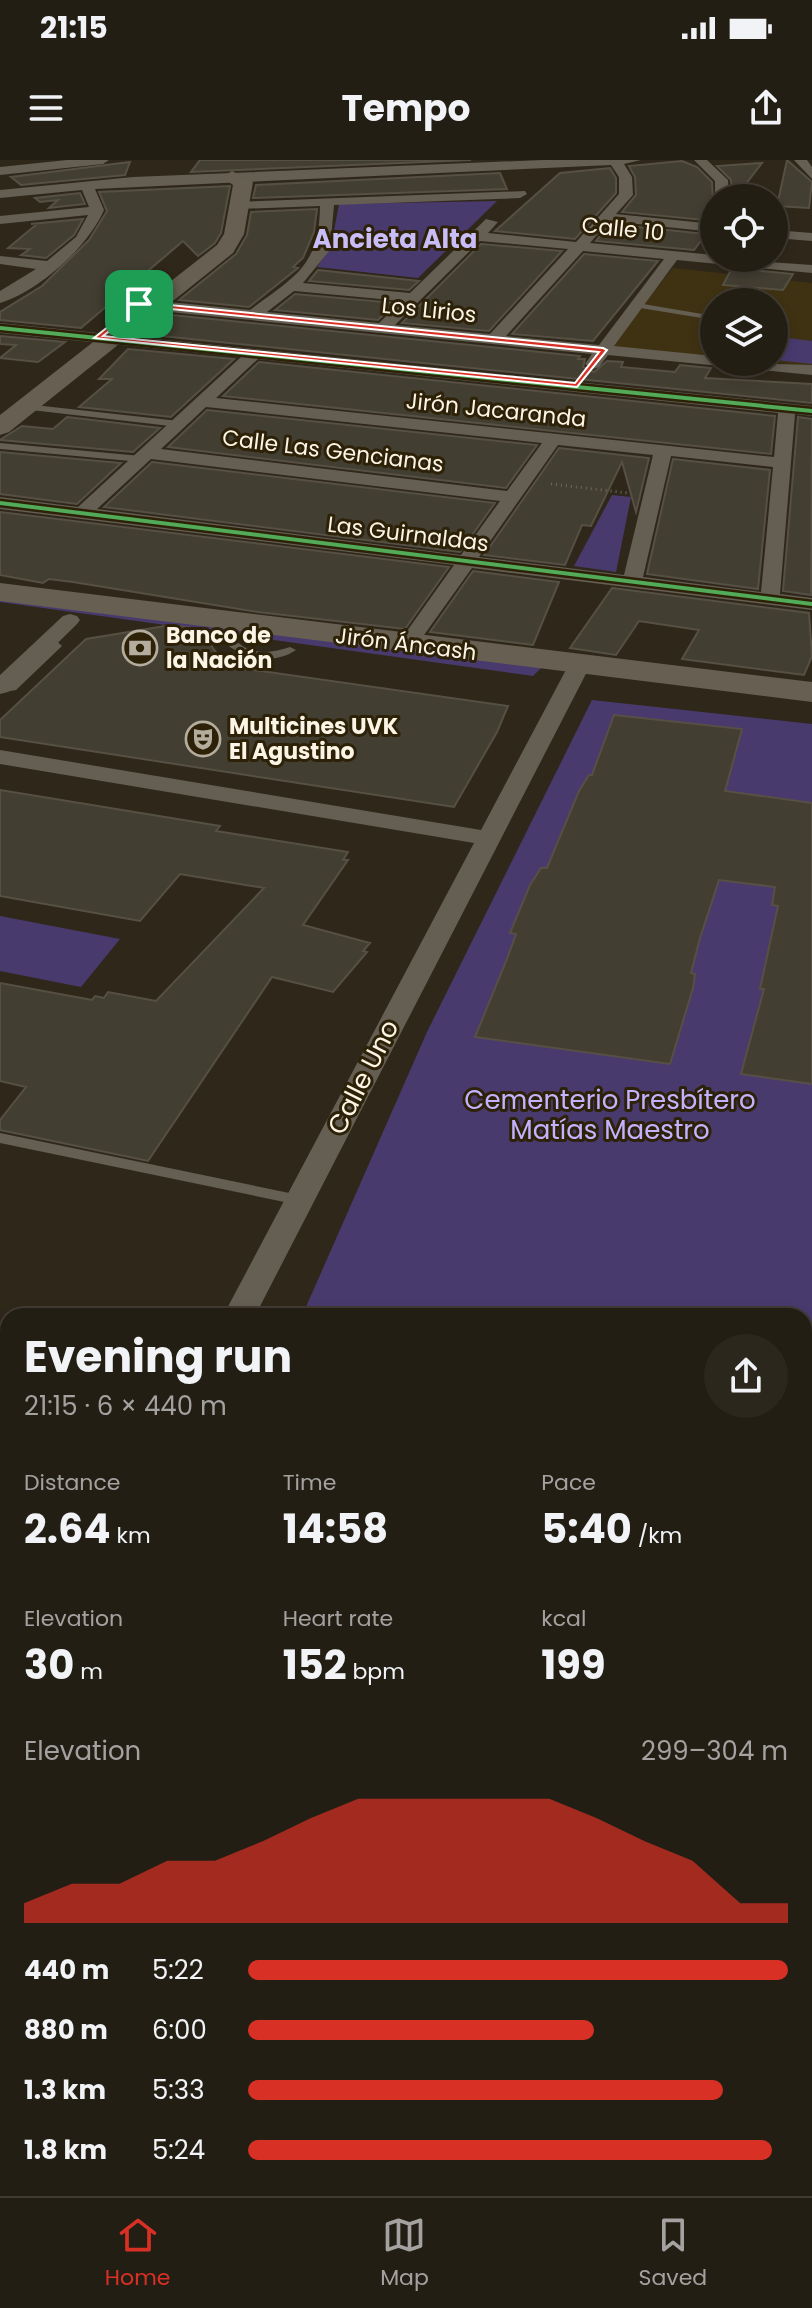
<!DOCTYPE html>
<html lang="en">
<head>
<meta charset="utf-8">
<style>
	body { margin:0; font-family:Poppins,sans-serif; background:#2b271d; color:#f1f3f6; height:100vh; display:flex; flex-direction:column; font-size:30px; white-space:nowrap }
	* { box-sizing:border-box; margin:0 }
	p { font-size:26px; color:#a3a2a0 }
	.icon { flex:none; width:44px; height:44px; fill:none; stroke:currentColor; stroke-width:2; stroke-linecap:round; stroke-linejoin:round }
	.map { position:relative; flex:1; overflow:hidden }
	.panel { position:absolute; left:0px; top:1148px; width:812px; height:888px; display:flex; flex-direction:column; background:#231e14; border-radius:24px 24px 0 0; box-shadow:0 4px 12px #0003,0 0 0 2px #403c34 }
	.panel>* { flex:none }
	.fabs { position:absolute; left:700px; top:24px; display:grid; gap:16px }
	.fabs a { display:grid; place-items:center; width:88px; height:88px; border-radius:50%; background:#231e14; box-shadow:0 4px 12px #0003,0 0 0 2px #403c34; font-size:40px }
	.pin { position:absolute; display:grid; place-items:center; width:68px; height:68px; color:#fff; margin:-34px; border-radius:16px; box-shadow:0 4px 12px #0006 }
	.round { display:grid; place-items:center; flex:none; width:84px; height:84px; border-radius:42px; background:#2b271d }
	.summary { display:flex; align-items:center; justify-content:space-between; height:136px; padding:0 24px }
	h1 { font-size:44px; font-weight:700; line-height:60px }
	.stats { display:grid; grid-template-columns:repeat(3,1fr); gap:12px; height:136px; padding:8px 24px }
	.stats div { display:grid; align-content:center }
	.stats b { font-size:40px; font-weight:700 }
	.stats small { font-size:22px; font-weight:400 }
	.stats p { font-size:22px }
	.chart { height:224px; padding:16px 24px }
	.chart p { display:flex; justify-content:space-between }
	.chart svg { width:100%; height:144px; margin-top:8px; fill:#d93025; opacity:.7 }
	ul { padding:0 24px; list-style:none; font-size:26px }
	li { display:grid; grid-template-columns:128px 96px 1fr; align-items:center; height:60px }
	li i { height:20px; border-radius:10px; background:#d93025 }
	.status { display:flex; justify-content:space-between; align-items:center; height:56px; padding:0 40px; background:#231e14; direction:ltr }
	.status svg { height:22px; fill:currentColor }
	header { display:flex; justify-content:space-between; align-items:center; height:104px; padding:0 24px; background:#231e14; font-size:36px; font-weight:700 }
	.tab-bar { display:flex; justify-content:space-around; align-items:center; height:112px; border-top:2px solid #403c34; background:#231e14; font-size:22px; color:#a3a2a0 }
	.tab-bar a { display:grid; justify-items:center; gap:4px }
	.tab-bar .current { color:#d93025 }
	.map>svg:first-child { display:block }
</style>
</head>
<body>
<div class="status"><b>21:15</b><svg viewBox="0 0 49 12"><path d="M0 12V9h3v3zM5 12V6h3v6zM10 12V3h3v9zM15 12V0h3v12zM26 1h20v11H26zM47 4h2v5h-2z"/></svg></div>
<header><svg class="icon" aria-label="menu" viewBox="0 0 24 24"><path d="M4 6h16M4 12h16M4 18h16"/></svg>Tempo<svg class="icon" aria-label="share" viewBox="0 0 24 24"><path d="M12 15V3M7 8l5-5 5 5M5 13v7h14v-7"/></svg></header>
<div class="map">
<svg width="812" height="2036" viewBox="0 0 812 2036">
	<rect width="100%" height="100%" fill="#2f281a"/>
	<path fill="#3f3213" d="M673,108L812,123V206L768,202H774V142H714V197L609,186Z"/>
	<path fill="#493a6e" d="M497,41L418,118L317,107L331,87L339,44Z
		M787,178L812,181V204L776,200Z
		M612,335L631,337L616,412L574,406Z
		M0,434L541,508L533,516L0,442Z
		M592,540L812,564V1484L804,1482V1156H302L427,872Z
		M0,756L120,779L81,827L0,811Z
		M0,1307L8,1310V1455L0,1452Z
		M804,1573L812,1576V1796L804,1849Z
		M16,2028H752L751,2036H101Z"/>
	<path fill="#433e32" stroke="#565044" stroke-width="2" d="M200,0H471L191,12Z
		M787,0L812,22L809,48L777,46Z
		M682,1L697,7L712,22L714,61L622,52L636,35L635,17L629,6Z
		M130,2L125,15L21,25L11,17Z
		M762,3L735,38H732L731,20L717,6Z
		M610,8L616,18V33L575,79L495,71L560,13Z
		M500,13L507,29L253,38L256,25Z
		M230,26L221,73L215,83L198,96L183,81L81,168L0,160V152L42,126L89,80L107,51L99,32Z
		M80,33L85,44L49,48L58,40L40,42L35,38Z
		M317,49L314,72L303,98L293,107L298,108L249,147L179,140L236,94L247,75L251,52Z
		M83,59L74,75L46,98L21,95L30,89L8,88L37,64H31Z
		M610,64L706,74L694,90L596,81Z
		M481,84L562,91L489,171L402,163Z
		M584,94L658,101L593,181L512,174Z
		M732,108L793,114L783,130L723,125Z
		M318,110L419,121L409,130L309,121Z
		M295,134L395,143L378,160L275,150Z
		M162,154L580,196L578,199H585L583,207L594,212L607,201L623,202L621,207L675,212L680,205L711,208L705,218L812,224V243L142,174Z
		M0,176L65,182L38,202L0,198L16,185L0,184Z
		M128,189L234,199L171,257L79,247L112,219H99Z
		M259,202L775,256L771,294L223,236Z
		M207,250L537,285L506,328L168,287Z
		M67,257L160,268L133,292L0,280L22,266L53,269Z
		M798,257L812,259L811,435L783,431Z
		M559,288L649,298L636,352L622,302L591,366L582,365L565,405L484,395Z
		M0,292L121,303L77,344L0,334Z
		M673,299L770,310L758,429L647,414Z
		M152,302L495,343L460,392L104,347Z
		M0,352L449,407L405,469L258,452L73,422L49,419L43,423L0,415Z
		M473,411L559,422L533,485L430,472Z
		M612,428L809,453L812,496L804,515L682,499L699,470L639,461L616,495L570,488Z
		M171,465L199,469L226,506L508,546L497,572L454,647L0,577V560L86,479Z
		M614,555L742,569L725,631L812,643V924L741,914L764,829H760L778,746L772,745L775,727L719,720L700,778L691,813L695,814L693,828L670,904L475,877L507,799L516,774L510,773L530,725L541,708H547L579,631L589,615H592Z
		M0,630L220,666L216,671L348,692L343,700H348L303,765L370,783L363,791L367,792L333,832L272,817L148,1001L0,970V960L26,927L0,921V823L92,840L95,836L104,838L108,832L156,841L264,728L180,714L140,761L0,736Z"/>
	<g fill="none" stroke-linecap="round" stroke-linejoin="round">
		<path stroke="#6b675d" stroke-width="3" stroke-dasharray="1 4" stroke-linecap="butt" d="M551,324L628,333"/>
		<path stroke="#6b675d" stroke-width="5" stroke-dasharray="2 6" stroke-linecap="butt" d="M0,1359L8,1363"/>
		<path fill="#645e53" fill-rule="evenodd" d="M637,143L714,156V160L634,147Z
			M25,244L179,261L184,264L179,267L22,249L20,247Z
			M0,283L141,296L146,299L141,302L0,289Z
			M45,478H53L62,486L16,530L0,533V527L8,525L49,486L43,480Z
			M226,480C235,479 237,482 244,487C260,495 274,492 290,487L296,490C274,505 246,499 226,484Z
			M0,973L299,1035L307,1040L299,1045L0,983Z"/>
		<path fill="#645e53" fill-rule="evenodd" d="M67,0H109L103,4L0,15V7Z
			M543,0H641L624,4L632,17L633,35L616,54L714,64V72L609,61L590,83L714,95V98L812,105V113L677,100L614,186L714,196V202L812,205V215L608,195L599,207L593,209L585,204L592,194L139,149L131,144L139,139L250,150C295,116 319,107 320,46L239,49L232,45L234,42L525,31L527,34L520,38L334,45L330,90L303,123L410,133L486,59L498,62L488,73L576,82L619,34V17L611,5L95,29L104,50C88,87 39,131 0,143V131L36,109L0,104V96L47,101L76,77L88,55L0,64V56L89,47L82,30L0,38V30L133,17ZM480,81L568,89L490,174L395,165ZM583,91L664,99L599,185L506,176ZM294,131L402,141L379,163L267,152Z
			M694,0H707L728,20L729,38H715V21Z
			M794,0H807L812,7V19Z
			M774,70L812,73V81L774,78Z
			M0,163L812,246V256L795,254L780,434L812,438V450L472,408L414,489L407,491L397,485L454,405L0,349V337L78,347L241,197L0,173ZM258,199L778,253L774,297L216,238ZM206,247L542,283L507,331L161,289ZM558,285L653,295L624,415L479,397ZM671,296L773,307L761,432L643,417ZM151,299L500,341L461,395L97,349Z
			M70,454L77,456L80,460L77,464L8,532L0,534V515L63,456Z
			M579,500L590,506L255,1156H223L474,683L0,604V590L481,670L568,506Z
			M0,1279L8,1281V1307L0,1305Z
			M0,1469L8,1472V1502L0,1499Z
			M804,1529L812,1532V1564L804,1561Z"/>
		<path fill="#665f52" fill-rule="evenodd" d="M232,11L253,22L244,74L233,93L9,272L0,275V255L217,85L224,74L233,25L222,17Z
			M0,423L812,522V542L0,441Z
			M0,1907L8,1908V1970L0,1969Z
			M804,1969L812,1970V2036L787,2028H804Z"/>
		<g stroke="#2d2108" stroke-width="5">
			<path id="cycleway" d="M0,166L812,249V253L0,170Z
				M0,341L812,442V446L0,345Z"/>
		</g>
		<use href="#cycleway" fill="#51ab58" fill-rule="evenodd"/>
	</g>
	<path fill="#d93025" stroke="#fff" stroke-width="2" fill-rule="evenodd" d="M139,142L603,188L607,190L577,227L94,178ZM141,146L599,192L575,223L103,176Z"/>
	<defs>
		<g id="bank-ring" transform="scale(1.8)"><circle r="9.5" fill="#2d2108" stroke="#b4ad9e" stroke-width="1.5"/><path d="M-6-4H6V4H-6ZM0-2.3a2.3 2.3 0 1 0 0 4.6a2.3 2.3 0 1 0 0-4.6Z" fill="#b4ad9e"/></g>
		<g id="theatre-ring" transform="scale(1.8)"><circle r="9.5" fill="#2d2108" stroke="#b4ad9e" stroke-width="1.5"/><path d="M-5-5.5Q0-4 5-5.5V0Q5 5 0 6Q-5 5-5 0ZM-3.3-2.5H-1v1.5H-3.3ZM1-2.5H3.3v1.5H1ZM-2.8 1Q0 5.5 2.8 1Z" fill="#b4ad9e"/></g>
	</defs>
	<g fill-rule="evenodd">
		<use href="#bank-ring" x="140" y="488"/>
		<use href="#theatre-ring" x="203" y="579"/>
	</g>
	<g text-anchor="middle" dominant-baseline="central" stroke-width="6" stroke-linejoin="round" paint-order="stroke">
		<g font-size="22" fill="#fcf4e5" stroke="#2d2108">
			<text transform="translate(623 69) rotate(6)">Calle 10</text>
			<text transform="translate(429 150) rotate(6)">Los Lirios</text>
			<text transform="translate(496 250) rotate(6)">Jirón Jacaranda</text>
			<text transform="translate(333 291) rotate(7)">Calle Las Gencianas</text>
			<text transform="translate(408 374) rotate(7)">Las Guirnaldas</text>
			<text transform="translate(406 484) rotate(7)">Jirón Áncash</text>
		</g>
		<g font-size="22" font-weight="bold" fill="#fcf4e5" stroke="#2d2108" text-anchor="start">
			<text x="166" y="475">Banco de<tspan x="166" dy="25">la Nación</tspan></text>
			<text x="229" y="566">Multicines UVK<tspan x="229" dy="25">El Agustino</tspan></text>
		</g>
		<g font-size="26" font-weight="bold" fill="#c8bdf6" stroke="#2d2108">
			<text x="395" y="79">Ancieta Alta</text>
		</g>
		<g font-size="26" fill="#fcf4e5" stroke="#2d2108">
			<text transform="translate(363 917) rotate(-63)">Calle Uno</text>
		</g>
		<g font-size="26" fill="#c3b3ff" stroke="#2d2108">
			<text x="610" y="940">Cementerio Presbítero<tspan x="610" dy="30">Matías Maestro</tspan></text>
		</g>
	</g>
</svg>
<div class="fabs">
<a><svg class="icon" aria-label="locate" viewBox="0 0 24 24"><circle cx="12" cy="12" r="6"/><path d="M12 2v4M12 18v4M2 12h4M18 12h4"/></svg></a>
<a><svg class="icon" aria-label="layers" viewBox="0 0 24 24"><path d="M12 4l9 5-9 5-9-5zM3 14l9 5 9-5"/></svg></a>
</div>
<div class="pin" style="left:139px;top:144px;background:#1e9e55"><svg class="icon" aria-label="arrive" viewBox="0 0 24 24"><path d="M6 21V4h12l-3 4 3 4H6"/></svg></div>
<section class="panel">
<div class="summary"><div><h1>Evening run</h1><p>21:15 · 6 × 440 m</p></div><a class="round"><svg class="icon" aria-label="share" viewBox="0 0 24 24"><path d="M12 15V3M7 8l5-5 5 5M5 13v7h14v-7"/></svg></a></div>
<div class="stats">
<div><p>Distance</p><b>2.64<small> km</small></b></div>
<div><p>Time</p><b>14:58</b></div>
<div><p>Pace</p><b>5:40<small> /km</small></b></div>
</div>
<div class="stats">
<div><p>Elevation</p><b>30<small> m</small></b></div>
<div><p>Heart rate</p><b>152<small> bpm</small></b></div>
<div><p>kcal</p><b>199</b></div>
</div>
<div class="chart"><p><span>Elevation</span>299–304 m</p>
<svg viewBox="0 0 160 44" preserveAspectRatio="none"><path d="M0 44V38L10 32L20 32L30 25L40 25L50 19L60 12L70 6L80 6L90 6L100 6L110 6L120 12L130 19L140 25L150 38L160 38V44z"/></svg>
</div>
<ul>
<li><b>440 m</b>5:22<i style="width:100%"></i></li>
<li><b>880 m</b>6:00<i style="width:64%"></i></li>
<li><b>1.3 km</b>5:33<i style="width:88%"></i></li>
<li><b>1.8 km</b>5:24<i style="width:97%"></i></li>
</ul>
</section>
</div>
<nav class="tab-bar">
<a class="current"><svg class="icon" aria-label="home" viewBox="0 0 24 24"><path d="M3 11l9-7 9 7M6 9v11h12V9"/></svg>Home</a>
<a><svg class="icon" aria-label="map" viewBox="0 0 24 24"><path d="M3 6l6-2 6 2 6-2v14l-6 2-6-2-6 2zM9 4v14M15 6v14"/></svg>Map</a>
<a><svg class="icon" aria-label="saved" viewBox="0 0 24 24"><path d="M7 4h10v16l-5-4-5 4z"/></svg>Saved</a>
</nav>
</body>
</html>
